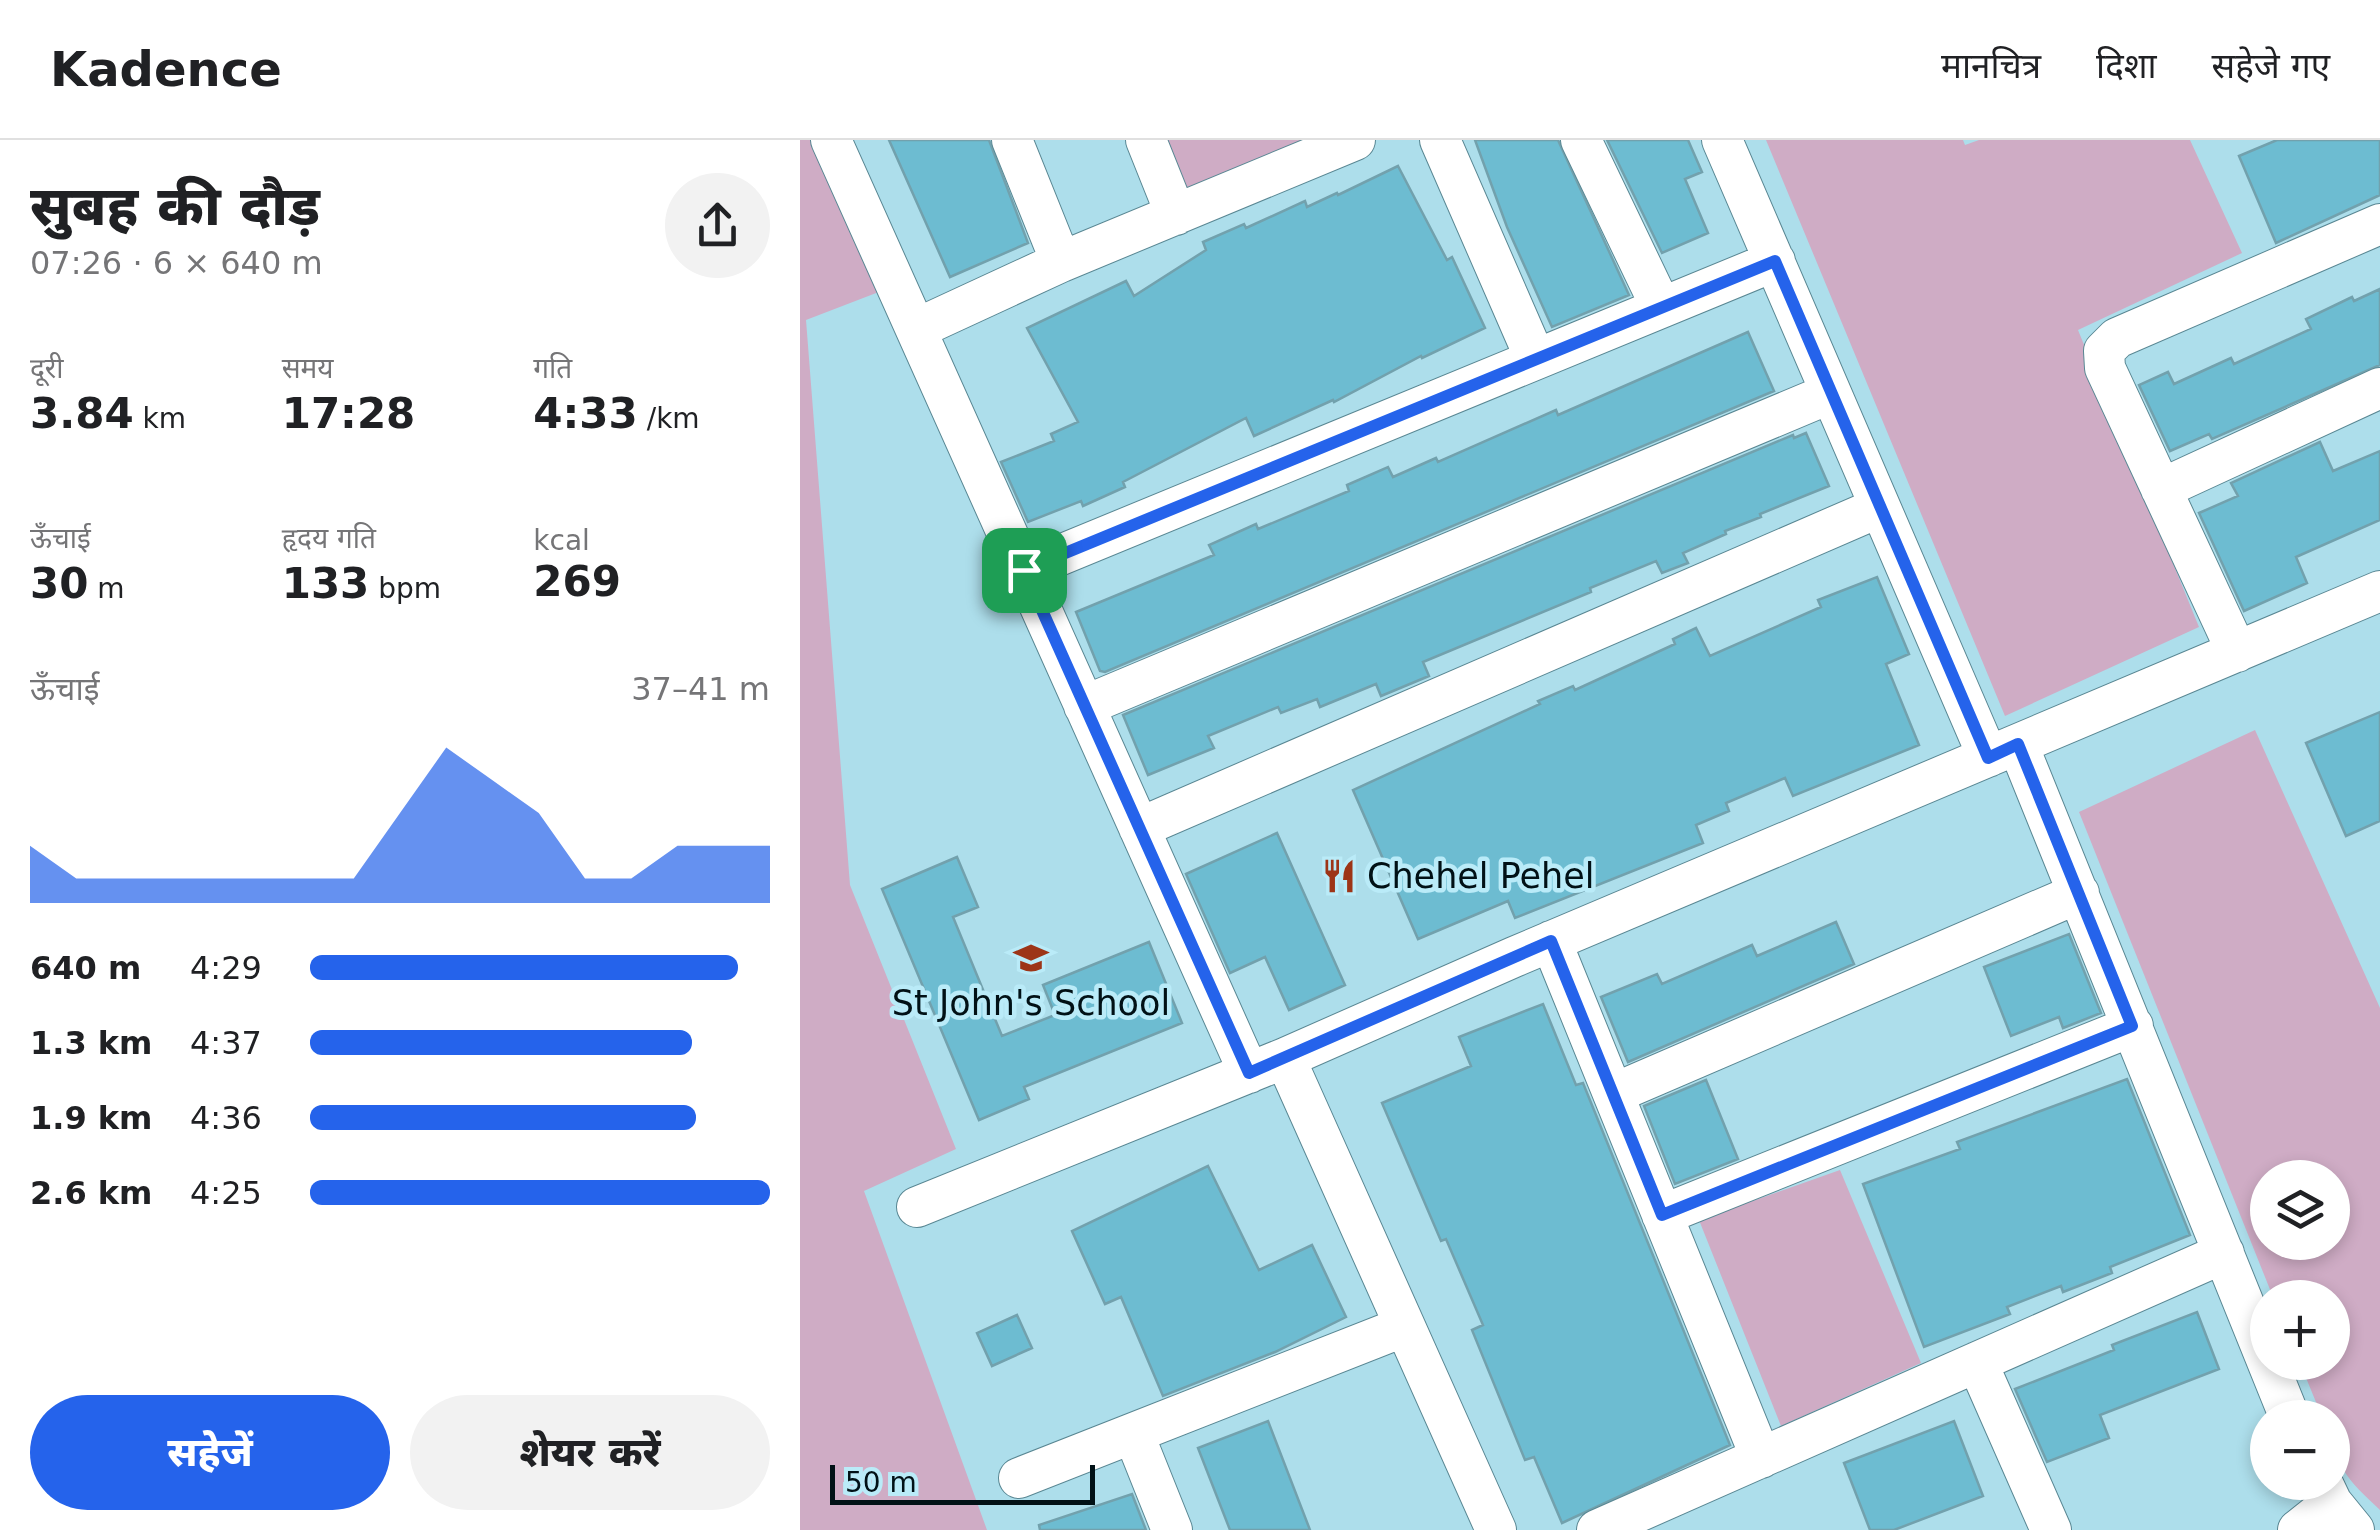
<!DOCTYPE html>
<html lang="hi">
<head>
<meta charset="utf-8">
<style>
	body { margin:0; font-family:"DejaVu Sans","Noto Sans Devanagari",sans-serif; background:#f2f2f2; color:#202124; height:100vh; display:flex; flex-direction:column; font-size:38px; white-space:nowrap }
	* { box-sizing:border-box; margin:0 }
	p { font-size:32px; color:#757577 }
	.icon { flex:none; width:55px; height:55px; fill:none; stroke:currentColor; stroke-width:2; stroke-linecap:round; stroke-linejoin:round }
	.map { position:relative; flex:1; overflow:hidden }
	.drawer { display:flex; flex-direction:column; background:#fff; width:800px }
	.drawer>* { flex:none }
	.tools { position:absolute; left:1450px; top:1020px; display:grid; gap:20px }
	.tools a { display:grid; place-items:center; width:100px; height:100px; border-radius:50%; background:#fff; box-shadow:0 5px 15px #0003; font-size:50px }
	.scale { position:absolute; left:30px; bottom:25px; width:265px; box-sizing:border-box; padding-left:10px; border:5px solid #011116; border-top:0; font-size:28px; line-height:35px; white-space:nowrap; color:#011116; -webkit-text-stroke:8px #baebf8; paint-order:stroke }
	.pin { position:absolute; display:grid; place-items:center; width:85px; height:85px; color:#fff; margin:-42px; border-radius:20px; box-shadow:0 5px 15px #0006 }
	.round { display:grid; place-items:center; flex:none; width:105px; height:105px; border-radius:52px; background:#f2f2f2 }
	.overview { display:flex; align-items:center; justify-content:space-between; height:170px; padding:0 30px }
	h1 { font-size:55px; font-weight:800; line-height:75px }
	.figures { display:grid; grid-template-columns:repeat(3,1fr); gap:15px; height:170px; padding:10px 30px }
	.figures div { display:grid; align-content:center }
	.figures b { font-size:42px; font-weight:800 }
	.figures small { font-size:28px; font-weight:400 }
	.figures p { font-size:28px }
	.chart { height:280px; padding:20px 30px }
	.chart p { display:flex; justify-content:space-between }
	.chart svg { width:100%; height:180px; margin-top:10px; fill:#2563eb; opacity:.7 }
	.action { display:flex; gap:20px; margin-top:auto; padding:20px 30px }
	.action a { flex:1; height:115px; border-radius:60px; background:#2563eb; color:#fff; font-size:40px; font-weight:800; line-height:115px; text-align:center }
	.action a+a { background:#f2f2f2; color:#202124 }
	ul { padding:0 30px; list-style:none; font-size:32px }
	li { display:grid; grid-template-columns:160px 120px 1fr; align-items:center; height:75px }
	li i { height:25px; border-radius:12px; background:#2563eb }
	header { display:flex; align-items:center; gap:60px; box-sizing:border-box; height:140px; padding:0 50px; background:#fff; border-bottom:2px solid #e0e0e0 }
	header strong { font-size:48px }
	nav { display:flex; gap:55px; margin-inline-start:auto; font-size:35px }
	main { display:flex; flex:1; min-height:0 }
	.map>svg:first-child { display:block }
</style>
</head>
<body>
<header>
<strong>Kadence</strong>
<nav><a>मानचित्र</a><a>दिशा</a><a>सहेजे गए</a></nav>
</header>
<main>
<section class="drawer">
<div class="overview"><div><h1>सुबह की दौड़</h1><p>07:26 · 6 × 640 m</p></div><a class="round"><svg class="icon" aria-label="share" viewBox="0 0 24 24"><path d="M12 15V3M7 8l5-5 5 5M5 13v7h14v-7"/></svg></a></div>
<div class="figures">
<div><p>दूरी</p><b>3.84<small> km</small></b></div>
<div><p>समय</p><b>17:28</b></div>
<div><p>गति</p><b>4:33<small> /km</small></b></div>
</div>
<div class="figures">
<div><p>ऊँचाई</p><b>30<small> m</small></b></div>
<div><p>हृदय गति</p><b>133<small> bpm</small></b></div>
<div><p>kcal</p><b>269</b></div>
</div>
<div class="chart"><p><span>ऊँचाई</span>37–41 m</p>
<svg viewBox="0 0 160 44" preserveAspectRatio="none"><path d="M0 44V30L10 38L20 38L30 38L40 38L50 38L60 38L70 38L80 22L90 6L100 14L110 22L120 38L130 38L140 30L150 30L160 30V44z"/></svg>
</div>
<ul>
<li><b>640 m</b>4:29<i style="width:93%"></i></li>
<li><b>1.3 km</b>4:37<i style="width:83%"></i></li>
<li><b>1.9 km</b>4:36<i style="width:84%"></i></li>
<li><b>2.6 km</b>4:25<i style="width:100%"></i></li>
</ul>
<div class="action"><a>सहेजें</a><a>शेयर करें</a></div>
</section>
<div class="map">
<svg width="1580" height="1390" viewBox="0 0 1580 1390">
	<rect width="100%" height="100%" fill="#addeeb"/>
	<path fill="#cfacc5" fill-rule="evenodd" d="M0,0H32L97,145L6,180L50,745L156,1009L64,1051L187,1390H0Z
		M358,0H503L379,54Z
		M966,0H1163L1165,5L1179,0H1390L1442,113L1278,190L1399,487L1205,576Z
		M1455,590L1580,868V1370C1547,1339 1532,1325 1532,1278L1522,1277L1500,1223L1532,1222V1158L1473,1157L1279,672ZM1468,1038H1532V1102H1468Z
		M1040,1030L1121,1223L981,1286L899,1080Z"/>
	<path fill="#6dbcd1" stroke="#72a1ad" stroke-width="2.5" d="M89,0H189L228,103L150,137Z
		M675,0H758L829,155L752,187L707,87Z
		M807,0H888L902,32L885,39L908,93L862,113Z
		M1477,0H1580V55L1476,103L1439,16Z
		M598,26L647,120L652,117L685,188L622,218L621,216L534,262L533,260L454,296L446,278L323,342L325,347L283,366L281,361L228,382L201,322L254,301L251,294L278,282L227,188L326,141L334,156L406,110L403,102L444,84L446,88L505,61L507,67L537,53L538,55Z
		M1580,149V225L1412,299L1409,294L1370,311L1339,245L1368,232L1374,244L1431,218L1434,224L1511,189L1506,179L1552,157L1554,161Z
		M948,192L974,251L305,532L300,531L276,472L414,415L409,405L456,384L458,389L549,351L547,345L588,327L593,337L636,318L638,322L756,270L758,275Z
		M1006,293L1029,346L960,374L961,377L925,391L926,394L883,413L888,423L862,433L856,421L790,448L791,452L623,522L629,536L581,556L576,544L520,567L517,559L481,573L478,567L408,596L414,608L348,635L323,575L993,295L994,298Z
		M1520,302L1533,331L1580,311V380L1496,417L1507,443L1444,471L1399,373L1438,356L1431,343Z
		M1077,437L1109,514L1086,524L1119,605L993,656L985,638L926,663L929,671L896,685L903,703L715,778L708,761L618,799L553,650L740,564L738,561L773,546L775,550L875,504L873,499L896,488L910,516L1021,467L1018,460Z
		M1580,572V681L1546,696L1506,603Z
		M477,693L545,845L489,870L465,817L430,833L386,734Z
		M157,717L178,767L153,777L202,896L255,875L243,845L349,802L382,883L224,947L229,959L179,980L82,749Z
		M1036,782L1054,824L828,922L801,857L857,834L862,844L952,805L957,816Z
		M1269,794L1301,873L1263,888L1259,877L1211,896L1184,827Z
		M743,864L776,945L783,943L930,1305L762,1383L734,1317L725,1320L672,1190L683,1185L646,1099L641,1101L582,963L671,926L659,897Z
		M1327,939L1390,1095L1310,1127L1312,1133L1263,1152L1261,1146L1207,1167L1210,1174L1124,1207L1063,1044L1160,1009L1157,1002Z
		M906,940L938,1019L875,1044L844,966Z
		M408,1026L459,1130L512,1105L546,1177L475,1212L363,1256L321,1157L305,1164L272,1091Z
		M1397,1172L1419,1229L1300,1275L1309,1298L1247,1322L1215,1249L1314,1210L1312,1205Z
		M217,1175L232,1208L192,1226L177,1193Z
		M468,1281L510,1390H430L398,1308Z
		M1154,1281L1183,1356L1094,1390H1070L1044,1323Z
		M332,1354L346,1390H240L239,1385Z"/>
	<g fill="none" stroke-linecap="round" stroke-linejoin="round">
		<g stroke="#598793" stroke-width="42">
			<path id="minor" d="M31,0L449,933
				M212,0L261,122
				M346,0L376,75
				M640,0L735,218
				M781,0L861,167
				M922,0L1188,617
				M116,189L261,122L555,0
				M1361,349L1580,248
				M224,430L975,121
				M1437,512L1305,228L1304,211L1317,198L1580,84
				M284,566L1031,253
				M1218,605L1490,1278
				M339,688L1080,367
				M751,801L961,1318
				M485,918L696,1390
				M815,953L1279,753
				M117,1067L485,918L714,817L1580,451
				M862,1075L1333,886
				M1177,1222L1251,1390
				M334,1295L372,1390
				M219,1338L603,1187
				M1522,1342L1532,1363L1554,1390
				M797,1390L1424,1113
				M1498,1390L1532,1363"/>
		</g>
		<use href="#minor" stroke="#fff" stroke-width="40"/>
	</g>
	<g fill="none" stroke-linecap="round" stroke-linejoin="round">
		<g stroke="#fff" stroke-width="20">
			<path id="route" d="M975,121L1188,618L1218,604L1332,886L862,1075L751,801L449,933L224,430Z"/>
		</g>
		<use href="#route" stroke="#2563eb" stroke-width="12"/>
	</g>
	<defs>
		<g id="restaurant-bare" transform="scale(2.7)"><path d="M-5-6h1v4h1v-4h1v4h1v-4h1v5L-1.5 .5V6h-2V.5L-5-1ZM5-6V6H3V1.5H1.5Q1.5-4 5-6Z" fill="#9d3517" stroke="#baebf8" stroke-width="2.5" paint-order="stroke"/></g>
		<g id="school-bare" transform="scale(2.7)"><path d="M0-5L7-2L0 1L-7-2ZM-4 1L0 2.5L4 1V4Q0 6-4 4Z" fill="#9d3517" stroke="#baebf8" stroke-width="2.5" paint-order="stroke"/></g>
	</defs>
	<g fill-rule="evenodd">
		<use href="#restaurant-bare" x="539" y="736"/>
		<use href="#school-bare" x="231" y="818"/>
	</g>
	<g text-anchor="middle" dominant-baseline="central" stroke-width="9" stroke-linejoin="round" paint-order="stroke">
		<g font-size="35" fill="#011116" stroke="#baebf8" text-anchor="start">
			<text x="567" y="736">Chehel Pehel</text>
			<text x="231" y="863" text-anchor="middle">St John's School</text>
		</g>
	</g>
</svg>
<div class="tools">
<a><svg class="icon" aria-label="layers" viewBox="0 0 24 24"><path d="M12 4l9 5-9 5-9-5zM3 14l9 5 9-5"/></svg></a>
<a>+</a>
<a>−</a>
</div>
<div class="scale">50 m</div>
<div class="pin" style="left:224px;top:430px;background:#1e9e55"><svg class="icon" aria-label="arrive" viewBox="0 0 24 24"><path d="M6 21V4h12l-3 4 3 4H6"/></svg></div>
</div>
</main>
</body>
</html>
